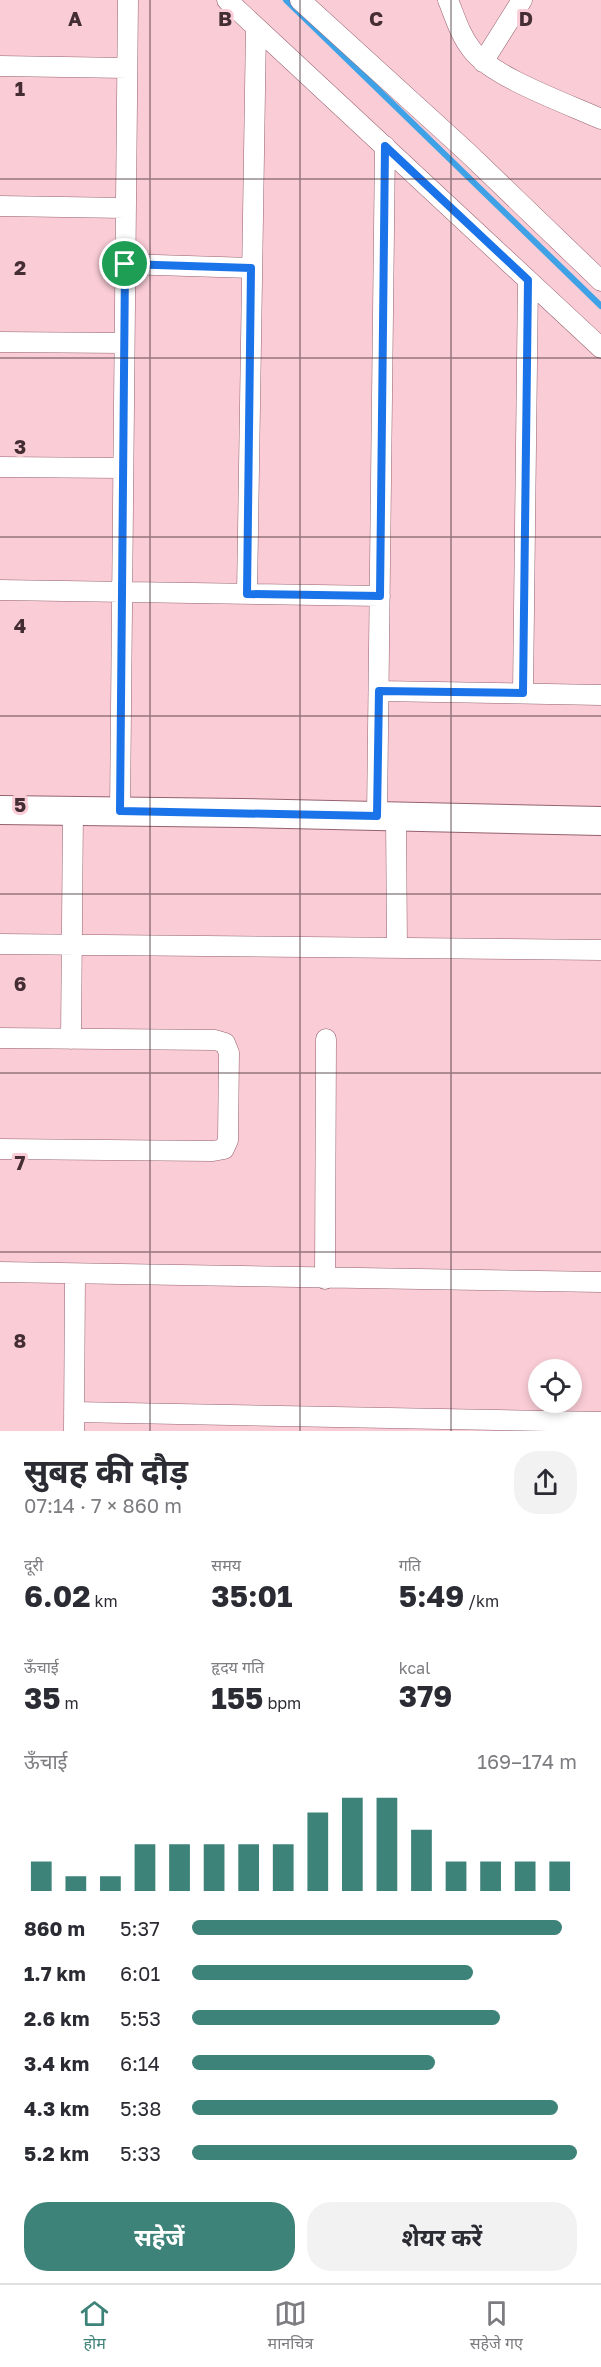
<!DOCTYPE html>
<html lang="hi">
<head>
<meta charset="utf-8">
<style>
	body { margin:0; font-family:"Golos Text","Noto Sans Devanagari",sans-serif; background:#f2f2f3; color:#2b2b33; height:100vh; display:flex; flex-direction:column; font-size:22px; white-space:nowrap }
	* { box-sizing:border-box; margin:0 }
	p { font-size:20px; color:#7c7c81 }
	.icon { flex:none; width:33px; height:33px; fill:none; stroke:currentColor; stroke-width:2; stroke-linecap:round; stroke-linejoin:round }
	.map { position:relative; height:1431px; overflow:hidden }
	.panel { display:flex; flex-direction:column; background:#fff; flex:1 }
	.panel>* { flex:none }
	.tools { position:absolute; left:528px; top:1359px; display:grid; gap:12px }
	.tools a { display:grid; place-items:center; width:54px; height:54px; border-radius:50%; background:#fff; box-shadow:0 3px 9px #0003; font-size:30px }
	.pin { position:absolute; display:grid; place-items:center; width:51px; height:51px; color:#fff; margin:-26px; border:3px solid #fff; border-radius:50%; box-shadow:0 2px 6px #0007 }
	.round { display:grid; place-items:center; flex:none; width:63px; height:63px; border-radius:24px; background:#f2f2f3 }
	.overview { display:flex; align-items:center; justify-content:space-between; height:102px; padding:0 24px }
	h1 { font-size:33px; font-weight:700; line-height:45px }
	.stats { display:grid; grid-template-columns:repeat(3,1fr); gap:9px; height:102px; padding:6px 24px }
	.stats div { display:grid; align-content:center }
	.stats b { font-size:30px; font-weight:700 }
	.stats small { font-size:16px; font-weight:400 }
	.stats p { font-size:16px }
	.chart { height:168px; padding:12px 24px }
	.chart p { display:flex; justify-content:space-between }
	.chart svg { width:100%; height:108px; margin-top:6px; stroke:#3e8379; stroke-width:6 }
	.cta { display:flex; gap:12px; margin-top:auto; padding:12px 24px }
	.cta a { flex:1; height:69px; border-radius:24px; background:#3e8379; color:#fff; font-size:24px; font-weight:700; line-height:69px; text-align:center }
	.cta a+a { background:#f2f2f3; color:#2b2b33 }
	ul { padding:0 24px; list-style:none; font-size:20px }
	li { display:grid; grid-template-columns:96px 72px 1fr; align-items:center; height:45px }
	li i { height:15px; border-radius:8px; background:#3e8379 }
	.dock { display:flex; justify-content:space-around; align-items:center; height:84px; border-top:2px solid #e1e1e2; background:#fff; font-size:16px; color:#7c7c81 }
	.dock a { display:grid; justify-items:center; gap:3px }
	.dock .active { color:#3e8379 }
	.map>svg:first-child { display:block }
</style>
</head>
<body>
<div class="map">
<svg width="601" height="1431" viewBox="0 0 601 1431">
	<rect width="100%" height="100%" fill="#faccd6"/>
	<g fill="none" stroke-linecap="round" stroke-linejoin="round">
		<path stroke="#3fa2e6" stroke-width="6" d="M286,0L601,306"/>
		<g stroke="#95626f" stroke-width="21">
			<path id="street" d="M227,0L601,348
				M300,0L468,153L601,281
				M448,0C455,17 460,35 472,50C492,77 568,104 601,119
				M483,62L522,0
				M0,66L127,68
				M0,206L125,208
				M125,264L251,268
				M0,342L124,343
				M0,467L123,468
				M0,590L380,596
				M247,594L256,28
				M379,691L601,695
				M523,693L528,280
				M120,811L128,0
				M377,816L385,146
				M396,816L397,948
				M0,944L601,950
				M0,1038L215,1040L225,1043L229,1053L228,1140L224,1149L213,1151L0,1149
				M71,1039L73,810
				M0,1272L601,1282
				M325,1279L326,1039
				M74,1412L601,1422
				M74,1431L75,1274"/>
		</g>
		<g stroke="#95626f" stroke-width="30">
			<path id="secondary" d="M0,810L241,813L601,821"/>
		</g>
		<use href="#street" stroke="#fff" stroke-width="20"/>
		<use href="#secondary" stroke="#fff" stroke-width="28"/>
	</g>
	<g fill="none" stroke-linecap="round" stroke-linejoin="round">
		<g stroke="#fff" stroke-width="12">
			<path id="route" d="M385,146L528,280L523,693L379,691L377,816L120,811L125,264L251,268L247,594L380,596Z"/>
		</g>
		<use href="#route" stroke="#1a73e8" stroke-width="8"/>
	</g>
	<path fill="none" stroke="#442e34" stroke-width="1.5" stroke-opacity="0.55" d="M150,0V1431M300,0V1431M451,0V1431M0,179H601M0,358H601M0,537H601M0,716H601M0,894H601M0,1073H601M0,1252H601"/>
	<g font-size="20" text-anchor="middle" font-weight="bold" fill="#442e34" stroke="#faccd6" stroke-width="6" stroke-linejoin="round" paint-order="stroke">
		<text x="75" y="26">A</text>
		<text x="225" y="26">B</text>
		<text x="376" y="26">C</text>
		<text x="526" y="26">D</text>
		<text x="20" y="96">1</text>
		<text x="20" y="275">2</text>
		<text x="20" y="454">3</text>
		<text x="20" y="633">4</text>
		<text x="20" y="812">5</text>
		<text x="20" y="991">6</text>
		<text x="20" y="1170">7</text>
		<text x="20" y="1348">8</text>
	</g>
</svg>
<div class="tools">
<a><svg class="icon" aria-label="locate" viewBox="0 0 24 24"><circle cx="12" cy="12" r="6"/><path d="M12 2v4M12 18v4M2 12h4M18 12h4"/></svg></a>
</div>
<div class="pin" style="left:125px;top:264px;background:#1e9e55"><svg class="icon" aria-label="arrive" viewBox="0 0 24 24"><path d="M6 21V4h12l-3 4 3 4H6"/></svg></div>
</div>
<section class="panel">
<div class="overview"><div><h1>सुबह की दौड़</h1><p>07:14 · 7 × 860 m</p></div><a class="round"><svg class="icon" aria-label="share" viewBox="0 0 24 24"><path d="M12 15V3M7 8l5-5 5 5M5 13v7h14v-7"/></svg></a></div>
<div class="stats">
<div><p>दूरी</p><b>6.02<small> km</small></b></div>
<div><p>समय</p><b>35:01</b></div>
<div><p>गति</p><b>5:49<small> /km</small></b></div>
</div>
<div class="stats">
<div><p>ऊँचाई</p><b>35<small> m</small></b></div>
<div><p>हृदय गति</p><b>155<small> bpm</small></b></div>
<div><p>kcal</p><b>379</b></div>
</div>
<div class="chart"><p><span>ऊँचाई</span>169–174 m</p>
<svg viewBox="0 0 160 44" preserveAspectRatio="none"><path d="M5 44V32M15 44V38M25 44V38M35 44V25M45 44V25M55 44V25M65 44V25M75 44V25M85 44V12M95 44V6M105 44V6M115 44V19M125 44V32M135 44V32M145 44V32M155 44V32"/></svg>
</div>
<ul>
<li><b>860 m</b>5:37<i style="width:96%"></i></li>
<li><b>1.7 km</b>6:01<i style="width:73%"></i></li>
<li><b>2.6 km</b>5:53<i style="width:80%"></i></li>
<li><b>3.4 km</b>6:14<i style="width:63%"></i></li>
<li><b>4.3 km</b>5:38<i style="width:95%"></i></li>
<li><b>5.2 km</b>5:33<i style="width:100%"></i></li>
</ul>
<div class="cta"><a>सहेजें</a><a>शेयर करें</a></div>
</section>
<nav class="dock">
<a class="active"><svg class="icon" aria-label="home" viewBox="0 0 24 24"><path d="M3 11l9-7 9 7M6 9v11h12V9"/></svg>होम</a>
<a><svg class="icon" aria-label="map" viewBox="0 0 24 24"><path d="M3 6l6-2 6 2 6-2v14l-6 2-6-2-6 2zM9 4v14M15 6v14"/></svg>मानचित्र</a>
<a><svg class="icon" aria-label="saved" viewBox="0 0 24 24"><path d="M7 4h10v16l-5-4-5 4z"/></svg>सहेजे गए</a>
</nav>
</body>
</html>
